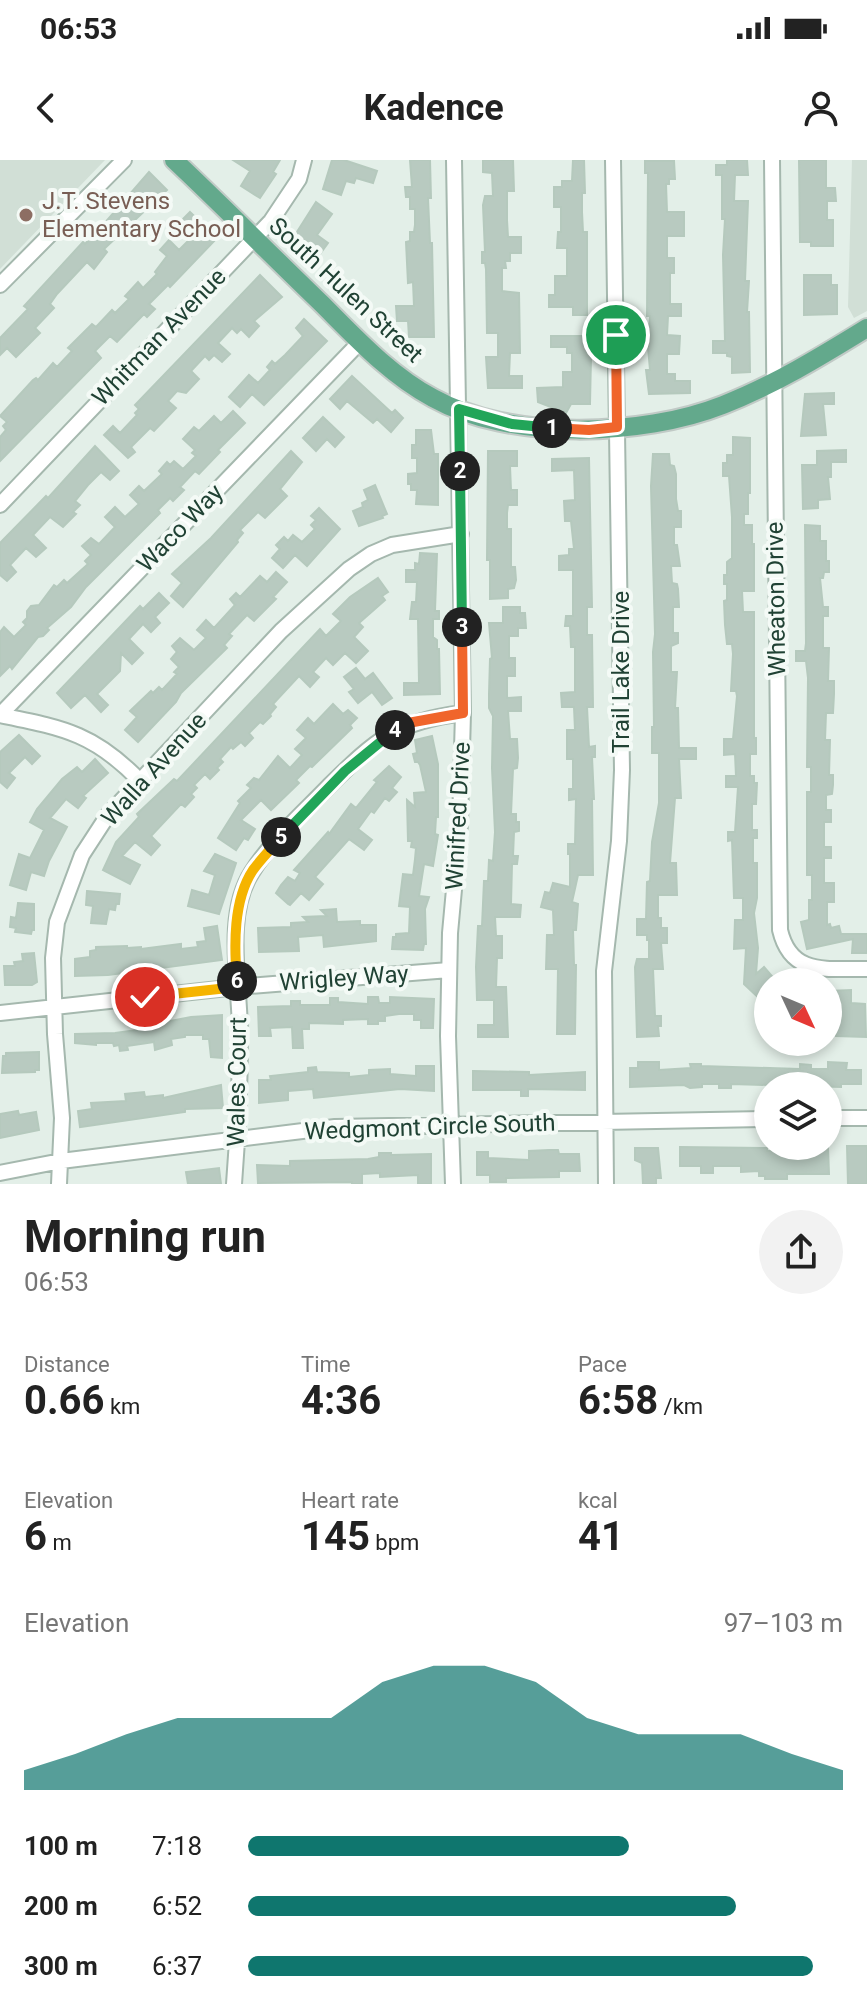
<!DOCTYPE html>
<html lang="en">
<head>
<meta charset="utf-8">
<style>
	body { margin:0; font-family:Roboto,sans-serif; background:#f2f2f2; color:#222; height:100vh; display:flex; flex-direction:column; font-size:30px; white-space:nowrap }
	* { box-sizing:border-box; margin:0 }
	p { font-size:26px; color:#767676 }
	.icon { flex:none; width:44px; height:44px; fill:none; stroke:currentColor; stroke-width:2; stroke-linecap:round; stroke-linejoin:round }
	.map { position:relative; height:1024px; overflow:hidden }
	.panel { display:flex; flex-direction:column; background:#fff; flex:1 }
	.panel>* { flex:none }
	.needle { width:52px; rotate:134deg }
	.fabs { position:absolute; left:754px; top:808px; display:grid; gap:16px }
	.fabs a { display:grid; place-items:center; width:88px; height:88px; border-radius:50%; background:#fff; box-shadow:0 4px 12px #0003; font-size:40px }
	.pin { position:absolute; display:grid; place-items:center; width:68px; height:68px; color:#fff; margin:-34px; border:4px solid #fff; border-radius:50%; box-shadow:0 2px 8px #0007 }
	.km { position:absolute; width:40px; height:40px; margin:-20px; border-radius:50%; background:#222; color:#fff; font-size:22px; line-height:40px; text-align:center }
	.round { display:grid; place-items:center; flex:none; width:84px; height:84px; border-radius:42px; background:#f2f2f2 }
	.head { display:flex; align-items:center; justify-content:space-between; height:136px; padding:0 24px }
	h1 { font-size:44px; font-weight:700; line-height:60px }
	.metrics { display:grid; grid-template-columns:repeat(3,1fr); gap:12px; height:136px; padding:8px 24px }
	.metrics div { display:grid; align-content:center }
	.metrics b { font-size:40px; font-weight:700 }
	.metrics small { font-size:22px; font-weight:400 }
	.metrics p { font-size:22px }
	.chart { height:224px; padding:16px 24px }
	.chart p { display:flex; justify-content:space-between }
	.chart svg { width:100%; height:144px; margin-top:8px; fill:#0f766e; opacity:.7 }
	ul { padding:0 24px; list-style:none; font-size:26px }
	li { display:grid; grid-template-columns:128px 96px 1fr; align-items:center; height:60px }
	li i { height:20px; border-radius:10px; background:#0f766e }
	.status { display:flex; justify-content:space-between; align-items:center; height:56px; padding:0 40px; background:#fff; direction:ltr }
	.status svg { height:22px; fill:currentColor }
	header { display:flex; justify-content:space-between; align-items:center; height:104px; padding:0 24px; background:#fff; font-size:36px; font-weight:700 }
	.map>svg:first-child { display:block }
</style>
</head>
<body>
<div class="status"><b>06:53</b><svg viewBox="0 0 49 12"><path d="M0 12V9h3v3zM5 12V6h3v6zM10 12V3h3v9zM15 12V0h3v12zM26 1h20v11H26zM47 4h2v5h-2z"/></svg></div>
<header><svg class="icon" aria-label="back" viewBox="0 0 24 24"><path d="M15 5l-7 7 7 7"/></svg>Kadence<svg class="icon" aria-label="person" viewBox="0 0 24 24"><circle cx="12" cy="8" r="4"/><path d="M4 21q1-7 8-7t8 7"/></svg></header>
<div class="map">
<svg width="867" height="1024" viewBox="0 0 867 1024">
	<rect width="100%" height="100%" fill="#e3efe8"/>
	<path fill="#d1dfd6" d="M0,0H105L0,109Z
		M852,0H867V151L854,158L848,147Z"/>
	<path fill="#b8cac0" stroke="#b5c9bd" stroke-width="2" d="M233,0H280L273,12L276,14L260,38L241,26L250,11Z
		M332,0H344L377,11L373,23L356,18L354,23L346,21L341,35L323,29Z
		M410,0H430L431,38H428L430,83H432L434,177H409L408,161H397L396,146H414L413,122L408,123L406,82L410,81V72H414L415,65V49H410V37H406L405,27H412Z
		M483,0H513L514,31H507V60L508,77H521V93H510V101H505L506,108H502V131L519,133L520,193H510L509,216H522V228H488L486,197H498V173H487L486,109L485,103H482V92H485L483,45L485,36H493L492,13L483,12Z
		M573,0H584L585,33H582V52L583,72H587V155H573V147H549V135H555V116H567V88H557L558,72H561V47H554V27H562V21H572Z
		M727,0H747L748,15H735L734,41H748L745,121H749L747,152H749L750,212L732,213V197L727,196V193H713V181H725L723,95L725,59H722V15H716V5H727Z
		M799,0H826V28H835L836,41H827V60H833V86H811V82H800Z
		M645,1H674L675,19H669V24H666L667,52H684V76H667V98H674V113H670V144H681V156H668L667,175L680,176L679,194H667V214H675V221H690V233L649,234L646,210H650L648,187L650,156H647L648,13H645Z
		M149,12L167,30L104,89L107,92L94,109L87,102L57,134L50,144L54,148L35,168L40,173L16,197L7,188L0,195V178L28,149L24,146L83,82L85,84L103,65Z
		M316,42L332,54L317,75L328,83L320,94L295,75Z
		M190,52L217,78L170,127L168,125L149,144L155,149L147,157L144,154L117,182L110,176L95,191L101,198L0,301V277L6,270L3,266L7,262L0,256L33,220L36,218L38,220L53,203L57,207L72,191L68,188L92,164L96,167L112,150L115,153L129,139L125,136L138,122L143,128L157,114L155,112L167,96L160,90L169,80L179,90L192,77L187,72L189,69L181,61Z
		M260,115L282,137L254,161L259,166L249,177L241,169L237,173L232,168L218,183L230,194L222,202L214,195L209,200L205,196L191,211L199,219L186,233L177,231L168,241L176,248L154,271L150,268L131,287L135,292L128,298L104,275L113,266L120,273L137,255L135,253L139,249L135,245Z
		M804,115H831V125H837V154L804,155Z
		M304,159L327,181L264,245L252,234L240,247L229,237L249,215L258,223L270,210L267,207L272,201L275,204L285,195L303,176L296,168Z
		M551,176H587L591,197L590,244H571L566,253L538,242L537,228L563,227V212H572V193H567V187H551Z
		M352,216L392,253L395,250L403,258L391,272L377,259L373,263L347,241L340,249L330,239Z
		M834,233V244H823L826,275L801,276L805,234Z
		M233,251L245,263L218,290L220,292L199,314L195,311L180,327L184,330L173,341L170,338L158,350L160,353L86,427L71,447L47,468L49,470L43,476L38,477L12,509L10,506L0,516V472L4,467L14,477L26,465L23,462L27,458V451L31,446L39,445L54,425L57,427L64,420L67,423L88,404L85,401L91,395L82,386L91,378L99,384L115,367L105,357L115,347L125,357L139,344L130,335L139,326L144,331L162,314L159,311L167,302L170,305L174,301L183,309L196,296L192,293L195,290L183,279L194,267L199,271L214,256L221,263Z
		M323,257L344,277L335,287L327,279L316,291L303,278Z
		M416,270H431L434,294H438V345L416,344L417,330H411V324H408V314L417,313V298H412V285H416Z
		M733,277L750,278V333H748V354H744V365H752V384H754V431H742L743,452H754V578H756V594H750V616H754V623H757L756,644H752V670H757V678H753V703H757V738L754,753L758,788L756,814L764,807L777,822H768V838L763,842L744,824L746,788L734,789L735,760H743V738H734L732,680L728,681V672H735L738,627H726V616H736L735,594L724,595V579H733L737,536L736,531H731L733,494L732,484H727L725,465L724,441L727,440V424H724V415H727V402L732,398V357L729,316H723V303H727V295H733Z
		M95,286L119,311L110,320L101,312L88,325L75,341L80,345L73,352L76,354L63,367L50,357L33,375L46,388L36,397L26,388L10,405L16,412L7,421L0,415V383L46,336L48,338Z
		M846,290V302H831V317H828L830,339L818,340V348L803,349L802,305H817V291Z
		M291,291L302,302L280,329L287,336L265,358L258,352L240,370L243,373L237,380L238,382L183,447L171,436L182,423L172,414L211,378Z
		M488,291H517V306H510L511,330H517V345H508L507,353V369H511V407H515L516,420L514,428L508,429V438L490,439V400H487Z
		M653,294H669L670,305L674,306L676,314V339L678,351H681V367H674V385H677L680,406H671L672,423L677,424L678,429L679,447H673V473H678V483L671,486V512H677L675,548H678L679,588H696V599H679L681,638H675L670,703H676L677,735H658V758H661V768H667V783H661L663,809H653L655,856H661V866H658L659,876L637,877L635,807L637,799H649V780H647V775H637V759H646L647,722L650,721L652,682L659,643V593H652V567H654L653,492L655,474L651,326Z
		M589,298L592,447H587V475H592L593,547H587L589,587L595,586V597H592L594,639H592L593,715H578L572,742L578,744L576,770H573L574,805H576L575,874H557L558,809H546L547,775H554L553,750L541,747L545,732L550,733L553,723L570,727V694H568V684H575L576,639L569,640V629H573V599H567V570H575L574,547H562L561,533L575,532V487H571L570,466H565L566,456H573V410H559V396L569,395V389H574L571,361H565L564,341L575,340L574,310L552,311V299Z
		M375,325L387,354L382,356L383,358L359,366L353,351L363,347L362,343L368,340L364,330Z
		M319,348L340,369L307,406L295,395L283,408L272,398L280,389L276,385L284,377L288,381L293,375L302,382L315,369L311,365L316,360L311,356Z
		M805,365L820,366V381H826V401H829V412H824L823,418H820L823,447H828V456H823V488H829L828,521H834V534L833,553H826L825,580H830L829,615H833V625L832,634L826,635V650H831V662H824V687H831V698H824V723H834V742H827V765L830,764L831,768L839,766L841,774H867V793H852L853,779L807,789L801,762L809,760V740H812V715H807V632H811V607H807L808,518L806,501H796V491H805L806,483Z
		M420,393L437,394L435,451H439V459H433V477L437,480V489H439L440,534L404,535V523H419L418,459H410L412,442H416L417,422H406V410H415V403L419,404Z
		M276,412L287,422L273,437L276,439L254,461L247,455L229,474L232,476L224,485L227,488L181,533L176,542L138,582L125,570L137,557L130,551L151,531L153,533L159,527L162,530L177,514L174,512L179,507L171,499L177,492L172,486L180,478L194,490L206,478L197,470L206,460L214,468L235,445L230,439L236,433L240,437L260,416L267,422Z
		M378,418L388,432L382,436L385,440L359,463L363,467L354,477L368,491L356,503L345,493L333,505L326,498L313,512L319,517L310,527L299,516L273,544L276,547L270,554L271,556L263,564L260,562L249,573L253,578L245,586L241,582L233,589L231,587L220,599L223,602L217,608L219,610L210,619L205,614L194,625L197,628L191,634L194,637L185,647L181,644L151,676L160,685L151,695L135,682L122,696L140,705L130,724L103,710L116,682L139,657L137,654L174,619L177,621L320,469L326,476L341,461L333,454L350,437Z
		M159,433L169,443L155,457L160,463L151,472L143,464L129,479L143,493L132,504L121,493L120,511L97,534L108,545L101,552L85,535L71,548L57,533L140,446L143,449Z
		M503,447H520V453H525L526,468H518V476H509V498H515V516H507V538L521,537V551H508L510,579H517L518,598L517,608L513,609L511,654H516V662H519V671L514,672L513,696H518L517,704H512L511,744L521,745L520,757H495L496,776H502V798H497L496,827H506L508,877H478V865H494V840H477L476,807L478,766H482L484,721H488L489,700L493,701L495,672L492,608L493,556L489,548V534L490,499L492,498L489,463H503Z
		M356,508L365,519L373,513L392,538L382,545L372,532L358,543L349,532L354,529L344,517Z
		M333,544L343,554L348,550L357,558L350,565L352,568L312,607L310,606L296,620L299,623L271,650L261,640L241,660L255,669L248,680L244,678L236,690L218,678L240,643L238,641L251,628L247,625L254,618L259,620L278,596L290,608L302,595L295,589L306,578L297,570L308,558L314,564Z
		M19,575L40,596L32,604L25,597L9,613L15,618L7,628L0,622V592Z
		M432,576L438,604V657H436L435,674L438,675L433,706L424,704L419,736L429,737L425,749L426,784H424L423,790L392,789L393,777H396V774L409,773L410,747L399,746L403,714L413,715L415,699L416,688L411,687L412,681H408L407,640L415,647L414,633L426,632L420,605L418,602H415L413,594L417,593L415,580Z
		M95,599L108,613L83,636L86,638L78,648L66,639L50,658L67,667L49,701L44,716L31,712L26,730L10,725L19,694L30,698L44,670L30,662L37,649L62,619L77,607L82,612Z
		M389,606L401,617L392,628L397,632L389,641L385,638L374,653L371,651L358,669L372,680L364,690L349,679L315,717L323,724L309,740L301,733L290,745L288,744L276,733L281,725L288,717L295,721L300,713L294,710L328,672L329,674L351,644L356,648L377,622L374,620Z
		M215,694L236,703L219,754L188,746L192,730L209,735L215,715L204,711Z
		M87,731L120,734L119,744H116L115,750L109,749L106,764L91,763L93,746L86,745Z
		M18,743L34,744V770H32L31,774L15,772L16,768L10,767L11,757L16,758Z
		M336,749L337,762L360,761V765H376V781L324,787L323,775L298,777L299,791L259,792L258,768L291,767V763L308,762L303,757L327,756L321,750Z
		M217,766L222,800L108,815L75,816V799L90,797V791L96,790V787L127,786V788L141,787V789L181,784V789L198,787L197,782L206,781L204,768Z
		M34,793L37,822L32,825H5L4,806H15L14,802L23,801L22,794Z
		M851,830V843L865,844L866,877L836,876L835,864H828V831Z
		M368,837H378L379,843H390V837L434,839L433,868H421V860H414V854H399L385,856V861H378V864H368V859L343,860V864L309,863V869H302L303,888H293L292,867L270,868L271,876H259L258,847L291,846V841H300V845H330V838H338V842L368,844Z
		M222,855V898L211,897L209,879H203V875H185V877L171,879L172,885L155,890L154,882L127,886L128,890L120,891L119,885L114,886L113,883H96V885L75,883V874L115,873L152,868L151,861L160,860V863L191,857Z
		M39,892V910H35V912L2,913L3,896H6V893Z
		M638,902H659V910L691,908L690,904H701V906L800,909V904L811,905V909H828V902L847,903L846,910H861V924H841V927L731,924V928H719V924H702V927L690,928L684,925L630,927V908H638Z
		M416,906H434V931L400,929L314,938L313,929L288,931V940L259,943V920H271L270,916L308,912V908L316,907L317,912L349,913V917L369,915V910L390,909V914L416,916Z
		M473,911L529,912V915L585,912V930L528,929V936H521V930H473Z
		M221,925L223,948L185,949V952L80,967L78,951L92,949L91,943L126,941L125,934L144,932L145,937L163,935V938Z
		M18,951L19,955L36,952L39,970L0,978V954Z
		M847,986H867V1024H848Z
		M680,987L767,988V991H796V988L828,987L829,1014H787V1019H765V1016H759V1011L741,1012V1006H713V1013H701V1006H680Z
		M635,988H658L661,1018H656V1024H643L642,1003L635,1000Z
		M549,990H558L559,994H579L580,1011H559V1017L506,1018V1022H490V1015H477V992H488V998L529,1000V991Z
		M379,993H391V995L431,994V1024H418V1015L380,1017V1013L362,1014V1024H352V1022L258,1023L257,1005L290,1006V1001L368,999L379,997Z
		M219,1008L221,1024H188L186,1012Z"/>
	<g fill="none" stroke-linecap="round" stroke-linejoin="round">
		<g stroke="#a5b8ae" stroke-width="18">
			<path id="minor" d="M772,0L780,770C791,817 828,808 867,809
				M0,125L124,0
				M0,345L271,61L299,19L304,0
				M0,555L360,182
				M0,555C63,568 94,573 140,621
				M0,853L237,827L449,810
				M828,958H867
				M0,1013L61,1001L335,967L768,959
				M59,1024L62,958L55,874L53,798L57,762L82,695L108,655L281,471L349,409L371,394L392,385L461,374
				M234,1024C238,974 240,923 240,873C240,824 224,755 252,712C272,680 303,653 329,626C377,579 395,562 463,553
				M453,1024L448,876L450,773L460,664L463,553L454,0
				M606,1024L604,811L619,681L622,610L613,0"/>
		</g>
		<g stroke="#c1cac6" stroke-width="22">
			<path id="major" d="M174,0C224,47 272,96 322,144C356,178 390,215 433,238C510,281 642,277 723,245C774,225 820,197 867,168"/>
		</g>
		<use href="#minor" stroke="#fff" stroke-width="14"/>
		<use href="#major" stroke="#63a98c" stroke-width="18"/>
	</g>
	<g fill="none" stroke-linecap="round" stroke-linejoin="round">
		<g stroke="#fff" stroke-width="16">
			<path id="split-1" d="M552,268L589,270L617,267L616,175"/>
		</g>
		<g stroke="#fff" stroke-width="16">
			<path id="split-2" d="M460,311L459,249L512,264L552,268"/>
		</g>
		<g stroke="#fff" stroke-width="16">
			<path id="split-3" d="M460,311L462,467"/>
		</g>
		<g stroke="#fff" stroke-width="16">
			<path id="split-4" d="M395,570L408,563L463,553L462,467"/>
		</g>
		<g stroke="#fff" stroke-width="16">
			<path id="split-5" d="M281,677L345,611L395,570"/>
		</g>
		<g stroke="#fff" stroke-width="16">
			<path id="split-6" d="M237,821C234,786 233,740 253,710C261,699 272,688 281,677"/>
		</g>
		<g stroke="#fff" stroke-width="16">
			<path id="split-7" d="M145,837L237,827V821"/>
		</g>
		<use href="#split-1" stroke="#f0652b" stroke-width="10"/>
		<use href="#split-2" stroke="#22a559" stroke-width="10"/>
		<use href="#split-3" stroke="#22a559" stroke-width="10"/>
		<use href="#split-4" stroke="#f0652b" stroke-width="10"/>
		<use href="#split-5" stroke="#22a559" stroke-width="10"/>
		<use href="#split-6" stroke="#f5b400" stroke-width="10"/>
		<use href="#split-7" stroke="#f5b400" stroke-width="10"/>
	</g>
	<circle fill="#8d6e63" stroke="#f4faf6" stroke-width="3" cx="26" cy="55" r="8"/>
	<g text-anchor="middle" dominant-baseline="central" stroke-width="8" stroke-linejoin="round" paint-order="stroke">
		<g font-size="24" fill="#785e54" stroke="#f4faf6" text-anchor="start">
			<text x="42" y="41">J.T. Stevens<tspan x="42" dy="28">Elementary School</tspan></text>
		</g>
		<g font-size="24" fill="#204234" stroke="#f4faf6">
			<text transform="translate(346 130) rotate(43)">South Hulen Street</text>
			<text transform="translate(159 177) rotate(-46)">Whitman Avenue</text>
			<text transform="translate(180 368) rotate(-46)">Waco Way</text>
			<text transform="translate(776 439) rotate(-91)">Wheaton Drive</text>
			<text transform="translate(621 512) rotate(-90)">Trail Lake Drive</text>
			<text transform="translate(154 609) rotate(-48)">Walla Avenue</text>
			<text transform="translate(458 656) rotate(-87)">Winifred Drive</text>
			<text transform="translate(344 818) rotate(-4)">Wrigley Way</text>
			<text transform="translate(237 922) rotate(-89)">Wales Court</text>
			<text transform="translate(430 967) rotate(-2)">Wedgmont Circle South</text>
		</g>
	</g>
</svg>
<div class="fabs">
<a><svg class="needle" viewBox="-14 -14 28 28"><path d="M0-13l5 13h-10z" fill="#e53935"/><path d="M0 13l5-13h-10z" fill="#767676"/></svg></a>
<a><svg class="icon" aria-label="layers" viewBox="0 0 24 24"><path d="M12 4l9 5-9 5-9-5zM3 14l9 5 9-5"/></svg></a>
</div>
<div class="pin" style="left:616px;top:175px;background:#1e9e55"><svg class="icon" aria-label="arrive" viewBox="0 0 24 24"><path d="M6 21V4h12l-3 4 3 4H6"/></svg></div>
<div class="pin" style="left:145px;top:837px;background:#d93025"><svg class="icon" aria-label="check" viewBox="0 0 24 24"><path d="M5 12l5 5 9-10"/></svg></div>
<b class="km" style="left:552px;top:268px">1</b>
<b class="km" style="left:460px;top:311px">2</b>
<b class="km" style="left:462px;top:467px">3</b>
<b class="km" style="left:395px;top:570px">4</b>
<b class="km" style="left:281px;top:677px">5</b>
<b class="km" style="left:237px;top:821px">6</b>
</div>
<section class="panel">
<div class="head"><div><h1>Morning run</h1><p>06:53</p></div><a class="round"><svg class="icon" aria-label="share" viewBox="0 0 24 24"><path d="M12 15V3M7 8l5-5 5 5M5 13v7h14v-7"/></svg></a></div>
<div class="metrics">
<div><p>Distance</p><b>0.66<small> km</small></b></div>
<div><p>Time</p><b>4:36</b></div>
<div><p>Pace</p><b>6:58<small> /km</small></b></div>
</div>
<div class="metrics">
<div><p>Elevation</p><b>6<small> m</small></b></div>
<div><p>Heart rate</p><b>145<small> bpm</small></b></div>
<div><p>kcal</p><b>41</b></div>
</div>
<div class="chart"><p><span>Elevation</span>97–103 m</p>
<svg viewBox="0 0 160 44" preserveAspectRatio="none"><path d="M0 44V38L10 33L20 27L30 22L40 22L50 22L60 22L70 11L80 6L90 6L100 11L110 22L120 27L130 27L140 27L150 33L160 38V44z"/></svg>
</div>
<ul>
<li><b>100 m</b>7:18<i style="width:64%"></i></li>
<li><b>200 m</b>6:52<i style="width:82%"></i></li>
<li><b>300 m</b>6:37<i style="width:95%"></i></li>
</ul>
</section>
</body>
</html>
